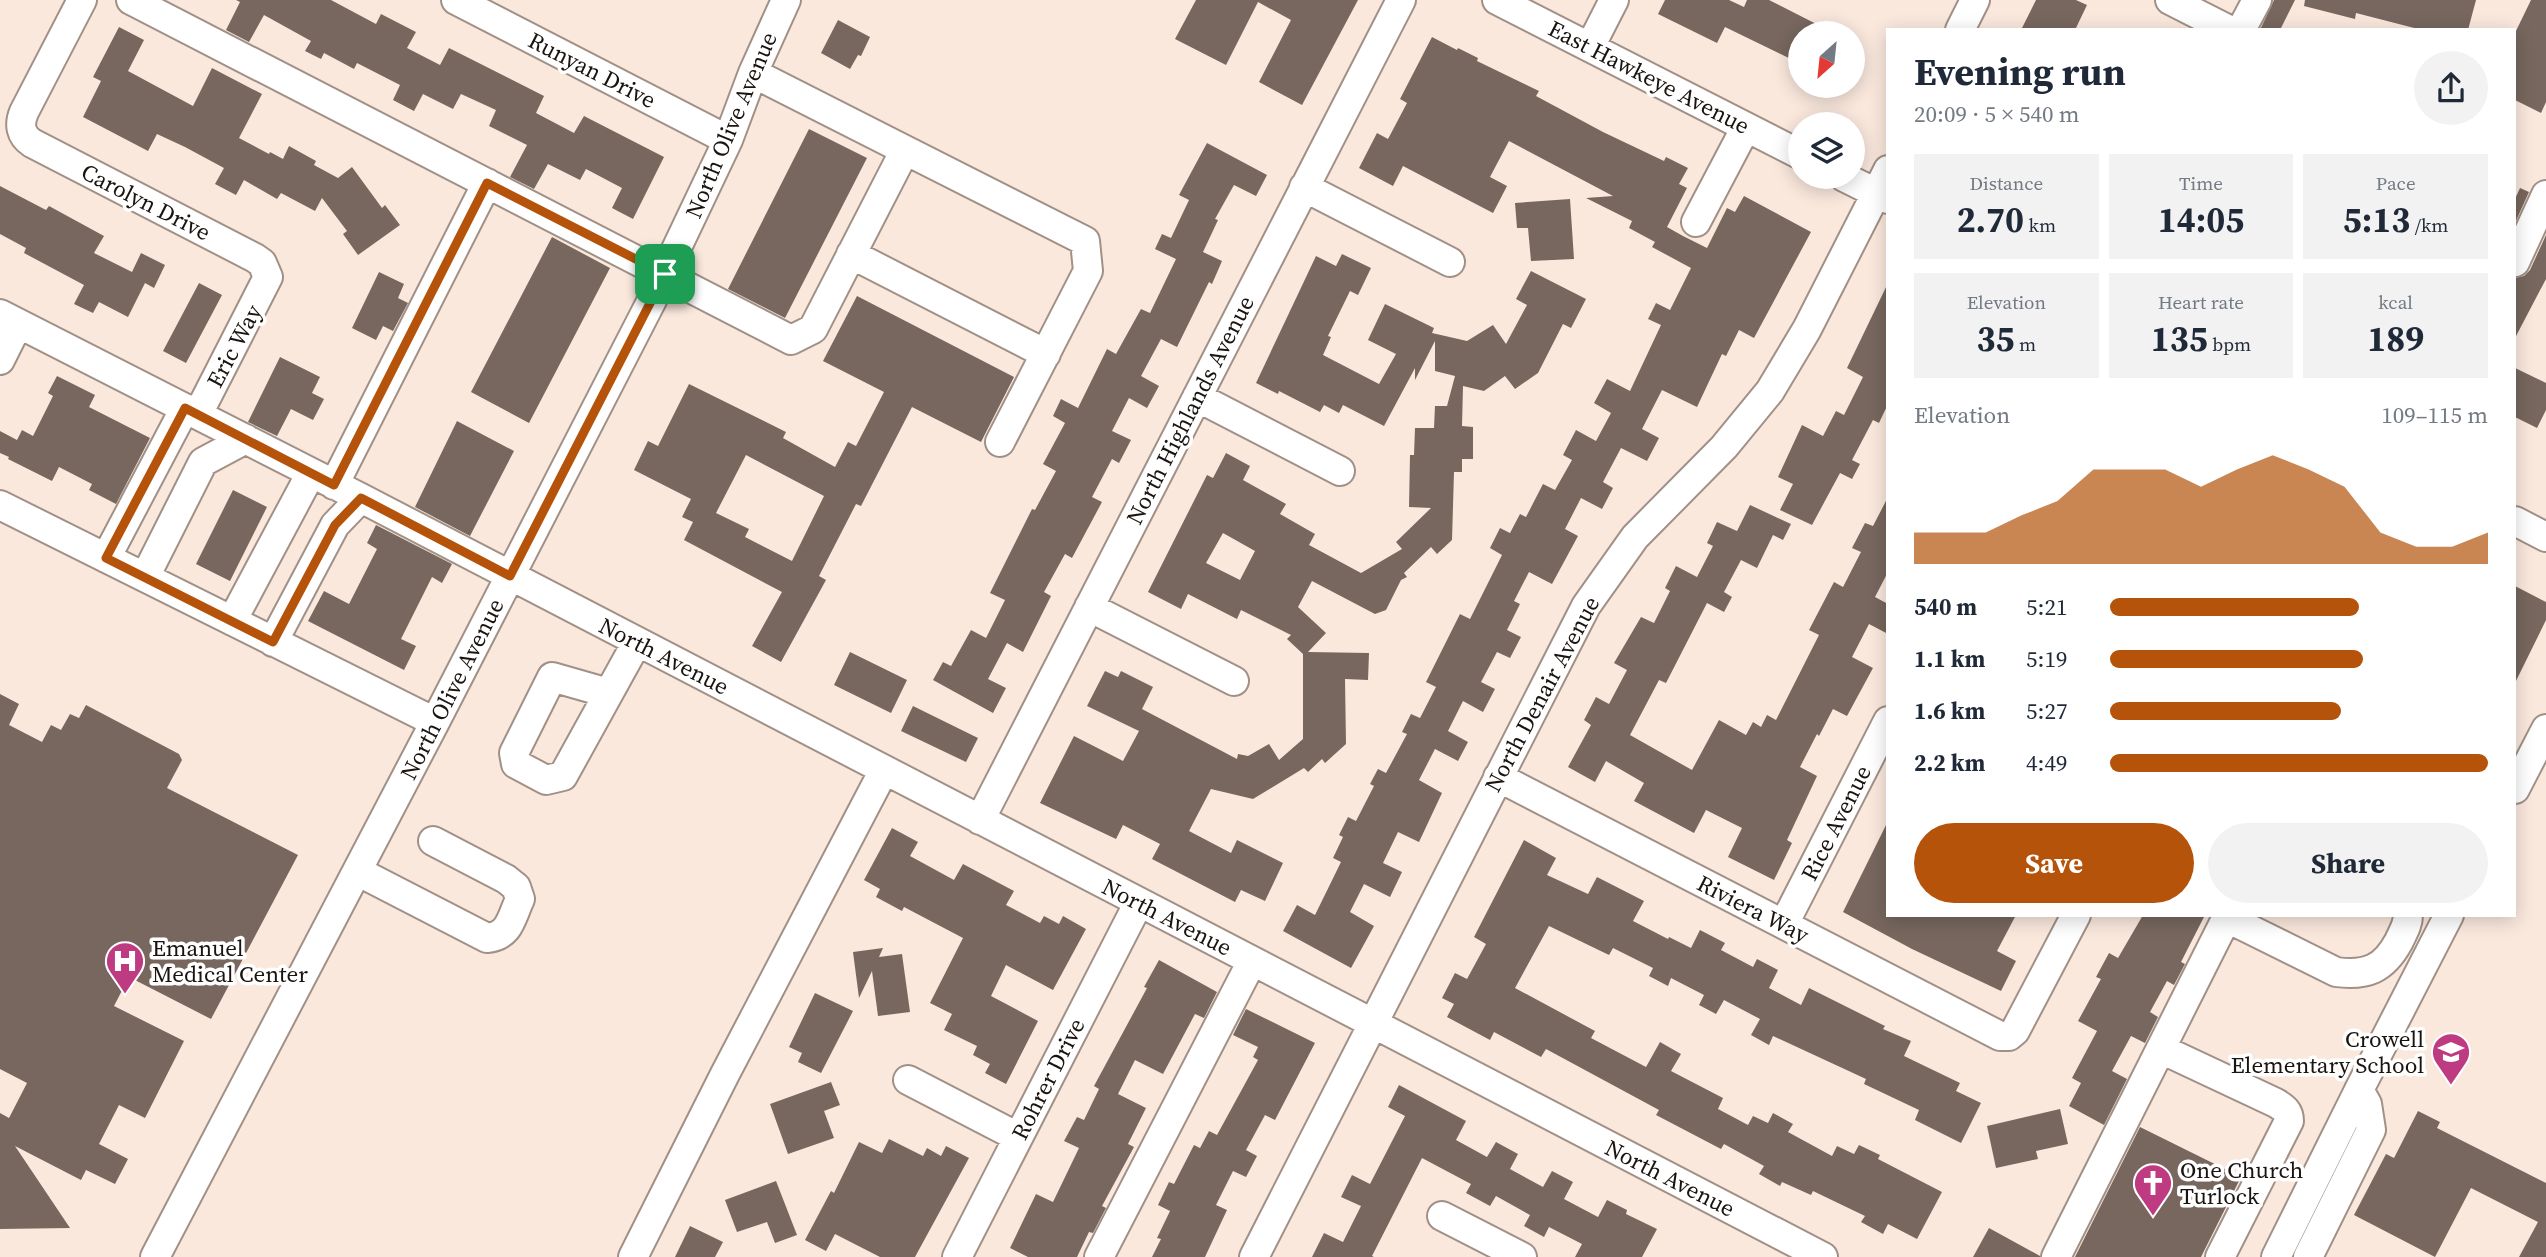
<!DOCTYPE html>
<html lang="en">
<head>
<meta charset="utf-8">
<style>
	body { margin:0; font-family:"Source Serif 4",serif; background:#f2f2f3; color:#1f2937; height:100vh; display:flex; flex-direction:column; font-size:26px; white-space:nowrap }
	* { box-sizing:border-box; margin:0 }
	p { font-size:23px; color:#747a83 }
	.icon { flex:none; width:38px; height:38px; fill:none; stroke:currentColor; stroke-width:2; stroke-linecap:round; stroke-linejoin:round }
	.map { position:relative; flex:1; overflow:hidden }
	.side { position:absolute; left:1886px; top:28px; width:630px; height:889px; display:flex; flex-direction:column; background:#fff; border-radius:0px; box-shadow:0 4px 18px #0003 }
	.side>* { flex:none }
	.needle { width:46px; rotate:207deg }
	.buttons { position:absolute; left:1788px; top:21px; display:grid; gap:14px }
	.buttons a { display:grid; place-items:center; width:77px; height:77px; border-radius:50%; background:#fff; box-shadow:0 4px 18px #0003; font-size:35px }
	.pin { position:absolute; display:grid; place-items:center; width:60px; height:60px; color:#fff; margin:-30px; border-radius:14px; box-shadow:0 4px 10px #0006 }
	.round { display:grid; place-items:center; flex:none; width:74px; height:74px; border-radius:37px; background:#f2f2f3 }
	.overview { display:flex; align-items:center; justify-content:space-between; height:119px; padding:0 28px }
	h1 { font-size:38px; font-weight:700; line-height:52px }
	.metrics { display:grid; grid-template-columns:repeat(3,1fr); gap:10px; height:119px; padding:7px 28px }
	.metrics div { display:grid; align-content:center; border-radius:0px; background:#f2f2f3; text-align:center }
	.metrics b { font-size:35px; font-weight:700 }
	.metrics small { font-size:19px; font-weight:400 }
	.metrics p { font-size:19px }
	.chart { height:196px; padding:14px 28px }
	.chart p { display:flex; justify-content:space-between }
	.chart svg { width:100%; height:126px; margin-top:7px; fill:#b45309; opacity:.7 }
	.action { display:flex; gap:14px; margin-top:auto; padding:14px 28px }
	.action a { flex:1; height:80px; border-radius:42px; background:#b45309; color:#fff; font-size:28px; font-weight:700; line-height:80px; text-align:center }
	.action a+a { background:#f2f2f3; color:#1f2937 }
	ul { padding:0 28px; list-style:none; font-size:23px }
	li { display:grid; grid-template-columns:112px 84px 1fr; align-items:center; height:52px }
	li i { height:18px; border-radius:9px; background:#b45309 }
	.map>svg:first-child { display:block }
</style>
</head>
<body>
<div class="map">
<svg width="2546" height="1257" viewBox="0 0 2546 1257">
	<rect width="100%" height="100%" fill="#fae8dd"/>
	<path fill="#77675e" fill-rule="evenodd" d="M236,0H331L376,24L381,14L416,32L407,48L440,65L449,48L544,96L536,113L574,133L584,116L664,157L633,219L612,208L622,188L586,169L580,180L548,164L534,189L510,177L527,145L489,126L496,110L461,94L453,109L423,94L414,111L393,100L400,85L357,63L354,69L324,53L321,59L305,51L311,41L264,15L249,42L226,30L240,2Z
		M1196,0H1358L1302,105L1259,82L1291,20L1258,2L1226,65L1175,39Z
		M1665,0H1729L1744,7L1747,0H1769L1834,33H1801V64L1725,27L1717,43L1658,14Z
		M2036,0H2076L2087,5L2075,30H2021Z
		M2274,0H2295L2280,30H2260Z
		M2305,0H2476L2468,30H2422L2356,13L2355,19L2304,6Z
		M2531,0H2546V102L2541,113L2515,100V33Z
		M838,20L870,37L861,56L858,55L850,69L821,53Z
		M119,27L144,40L128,71L193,106L212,68L262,94L239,138L269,154L270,152L283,159L289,146L316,161L314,165L338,178L352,167L382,208L385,205L400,225L358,255L343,234L347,231L322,198L315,211L281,193L277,199L244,180L236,195L215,184L224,168L185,147L157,134L148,151L83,117L101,81L93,77Z
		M1432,37L1457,50L1458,48L1478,58L1477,61L1539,91L1536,96L1603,132L1664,161L1666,157L1688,168L1679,184L1687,188L1667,227L1683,236L1707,248L1727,208L1735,212L1744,196L1811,232L1754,338L1739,330L1726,356L1722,354L1697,407L1662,390L1642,429L1659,438L1647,461L1621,448L1603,482L1613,488L1602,509L1581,498L1565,529L1578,536L1552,584L1529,572L1514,601L1520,604L1507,630L1521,637L1510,658L1497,652L1481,682L1495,689L1483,712L1463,701L1448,731L1468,742L1458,761L1435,749L1419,780L1442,793L1419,842L1398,832L1383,863L1402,872L1390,897L1364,884L1350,912L1374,926L1351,968L1283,931L1297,905L1315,915L1341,862L1333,858L1343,837L1339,835L1348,817L1356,821L1374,786L1370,784L1378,769L1386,773L1407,734L1402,732L1411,714L1420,718L1436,687L1426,682L1460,614L1470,619L1502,555L1490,548L1500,528L1510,533L1520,514L1526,517L1543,484L1555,490L1572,460L1563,455L1576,430L1596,441L1611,413L1594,403L1607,379L1630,391L1661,325L1648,319L1656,303L1670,310L1691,268L1652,247L1655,242L1629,228L1632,221L1586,198L1613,196L1509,141L1490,177L1507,186L1493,213L1403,166L1393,186L1359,168L1377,133L1388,139L1407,103L1400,99Z
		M809,129L867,158L785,318L728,289Z
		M1207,143L1267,175L1256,196L1234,185L1215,219L1218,220L1203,252L1222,261L1212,284L1209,282L1177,347L1161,339L1141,376L1159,386L1147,408L1129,398L1112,431L1131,440L1119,463L1112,459L1092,497L1102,502L1072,558L1065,554L1044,592L1051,596L1023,652L1007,643L988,679L1006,688L993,713L933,680L943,662L951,666L971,630L986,638L1005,600L990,593L1032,509L1035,510L1056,471L1043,464L1065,423L1053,416L1061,399L1078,408L1107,349L1116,354L1141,309L1150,313L1176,259L1155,249L1162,234L1171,238L1189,200L1179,195Z
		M0,186L46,210L49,206L104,236L94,253L132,272L141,253L165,265L154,288L145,283L128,317L99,302L93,313L74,304L84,285L24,253L26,248L0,234Z
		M2520,188L2529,192L2515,223V199Z
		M1570,199L1574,259L1531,261L1528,228H1517L1515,203Z
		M2546,235V279L2515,338V278L2524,276L2530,270Z
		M552,237L610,268L529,423L471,392Z
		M1342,254L1371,268L1358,295L1350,291L1328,336L1331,337L1323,355L1379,384L1396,354L1368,340L1385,304L1434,328L1432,333L1467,341L1493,325L1506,344L1527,305L1516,299L1531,271L1586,299L1571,328L1563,324L1538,373L1515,389L1505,376L1484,391L1463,386L1462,426L1473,427V459H1462V472H1454L1452,540L1437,554L1431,547L1404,573L1407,577L1401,580L1386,610L1375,614L1312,581L1298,607L1326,633L1308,652L1369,653L1368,680L1345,679L1346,744L1325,763L1322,759L1308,772L1304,768L1253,799L1211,789L1189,831L1231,853L1237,840L1283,863L1265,901L1241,890L1235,902L1152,859L1160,844L1123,825L1116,839L1040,803L1074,736L1123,761L1139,731L1087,706L1105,671L1118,677L1121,671L1153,687L1142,709L1237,759L1238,754L1248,756L1269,744L1279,760L1303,739V654L1287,639L1291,635L1241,610L1237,619L1188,594L1181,609L1148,592L1207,475L1213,478L1226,453L1250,466L1243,480L1286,504L1280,514L1315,534L1309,545L1361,573L1402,549L1396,542L1431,508L1409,507L1410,455H1414L1415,428H1434L1435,406H1447L1455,376L1435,371V341L1415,380V368L1384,426L1343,405L1339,413L1324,405L1320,412L1279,391L1278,394L1256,383L1316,256L1336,266ZM1223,533L1255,551L1240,580L1206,563Z
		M379,272L404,284L398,298L408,303L393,331L383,326L376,340L352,328Z
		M199,283L222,295L186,363L163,351Z
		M1888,283V404L1879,423L1873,420L1852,460L1860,464L1852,479L1840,473L1812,525L1780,510L1793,484L1778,477L1802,425L1823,436L1836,411L1844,415L1863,377L1847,368Z
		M857,296L1014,377L981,442L912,407L861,506L856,504L819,576L826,580L781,662L752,646L782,592L684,540L693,522L682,517L691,499L634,470L648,441L658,446L689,384L786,432L783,438L835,467L848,442L856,446L884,392L823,361ZM746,455L824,496L792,561L745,537L749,529L716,513Z
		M280,357L320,377L312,393L324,399L313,420L291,409L277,436L248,422Z
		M2515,368L2546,383V410L2537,428L2515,417Z
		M57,376L95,395L89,407L150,438L116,504L89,490L92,484L59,467L52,481L8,459L9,457L0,453V431L17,440L22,430L33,436L53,396L48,393Z
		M457,421L514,451L470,536L415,507Z
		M233,490L267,507L230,581L196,564Z
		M1888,497V572L1875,597L1888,604V634L1869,624L1852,657L1873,668L1847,716L1833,709L1819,736L1817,734L1800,767L1817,776L1787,840L1792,843L1774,880L1728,857L1742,828L1706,810L1694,833L1634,801L1644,783L1606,761L1595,782L1568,767L1591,725L1584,720L1596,697L1609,704L1627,670L1614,663L1641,617L1654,623L1670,591L1665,588L1676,566L1697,577L1713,546L1707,543L1717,522L1737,531L1750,505L1791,524L1783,540L1773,535L1757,568L1741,560L1724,592L1732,597L1724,612L1707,603L1666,683L1659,680L1630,735L1692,770L1719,720L1746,735L1753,722L1761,727L1767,715L1776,720L1819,635L1809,630L1834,582L1843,587L1861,552L1852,548L1865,523L1873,526Z
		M376,525L452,564L442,583L432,577L401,639L416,646L404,670L308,621L324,591L349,604L377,549L367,543Z
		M2515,586L2546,602V620L2515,683Z
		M850,652L907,680L891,713L834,685Z
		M0,694L19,704L9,725L42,742L51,725L61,730L70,714L79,718L86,705L179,754L182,760L167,788L298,855L211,1019L129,977L114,1006L184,1041L145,1118L119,1105L99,1144L128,1159L115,1184L86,1170L81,1180L15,1146L70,1228L0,1229V1113L9,1118L27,1083L0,1069Z
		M913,706L978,738L966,762L901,731Z
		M1888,821V915H2016L1997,951L2016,961L2001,991L1912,949L1843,912Z
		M892,828L918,842L910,856L954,880L963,864L1014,891L1006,905L1040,923L1044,916L1059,924L1063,916L1086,929L1053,990L1006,965L991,996L1038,1021L1006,1084L985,1073L990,1064L973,1055L977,1046L944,1030L952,1014L930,1003L963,938L904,907L902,911L876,897L880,889L864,880Z
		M1524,840L1556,858L1547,875L1588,894L1597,877L1644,901L1633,921L1668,939L1669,937L1691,948L1700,930L1725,943L1721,950L1753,967L1757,959L1778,970L1769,988L1801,1005L1809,988L1885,1026L1883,1029L1911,1041L1904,1056L1960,1083L1956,1091L1981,1103L1961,1143L1915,1120L1919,1110L1864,1084L1866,1079L1773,1036L1769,1045L1751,1035L1760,1019L1724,1000L1716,1014L1699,1005L1704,995L1671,978L1668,986L1649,976L1653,968L1613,948L1609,955L1549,926L1515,988L1595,1031L1591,1038L1646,1067L1660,1042L1681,1054L1671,1071L1723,1098L1718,1109L1748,1125L1753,1116L1768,1123L1773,1113L1793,1124L1788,1132L1832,1156L1837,1146L1854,1154L1859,1145L1880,1155L1878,1159L1942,1192L1917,1239L1888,1224L1883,1234L1861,1222L1865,1216L1813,1191L1811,1195L1782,1182L1780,1186L1759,1174L1764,1166L1724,1144L1721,1149L1656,1115L1659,1110L1546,1049L1541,1057L1494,1032L1490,1040L1447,1017L1454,1004L1442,998L1455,973L1467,979L1486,944L1474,937Z
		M2143,915H2205L2181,962L2185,964L2174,985L2167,981L2150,1012L2158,1017L2145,1043L2131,1036L2112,1071L2127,1079L2104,1125L2069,1106L2081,1083L2072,1078L2097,1031L2078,1021L2101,979L2096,977L2109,953L2118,958Z
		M883,948L879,957L902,954L910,1012L878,1016L872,971L859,998L853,952Z
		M1159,960L1217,992L1204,1018L1195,1014L1163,1074L1135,1060L1118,1094L1146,1108L1128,1144L1134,1147L1102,1206L1106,1208L1093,1233L1089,1232L1077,1257H1028L1010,1248L1036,1194L1053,1202L1079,1148L1064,1141L1077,1117L1084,1120L1099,1089L1094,1086L1147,988L1144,987Z
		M815,993L853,1011L821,1073L798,1062L802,1053L789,1047Z
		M1246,1009L1315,1043L1275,1120L1265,1115L1246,1150L1257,1156L1246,1177L1233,1171L1216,1205L1227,1210L1205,1257H1152L1161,1239L1157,1238L1170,1211L1158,1205L1169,1182L1174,1184L1194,1145L1200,1148L1209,1131L1217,1135L1258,1060L1253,1057L1258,1047L1233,1035Z
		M831,1082L840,1105L824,1111L834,1138L788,1154L770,1104Z
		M1399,1085L1466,1121L1456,1140L1487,1157L1496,1142L1518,1154L1510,1169L1543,1187L1552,1171L1573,1182L1564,1199L1598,1217L1607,1200L1627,1210L1626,1214L1657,1229L1642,1257H1575L1582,1244L1549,1227L1544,1237L1524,1226L1530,1215L1496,1196L1490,1206L1466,1193L1471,1184L1422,1158L1372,1256L1374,1257H1312L1324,1233L1343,1242L1361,1206L1341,1197L1352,1175L1370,1184L1405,1116L1388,1107Z
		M2060,1109L2068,1144L2036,1151L2038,1159L1996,1168L1987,1126Z
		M2418,1111L2440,1122L2437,1128L2546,1183V1257H2519L2538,1222L2471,1188L2435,1257L2354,1215L2386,1154L2394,1158Z
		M2140,1127L2241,1177L2201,1257H2075Z
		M889,1139L923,1156L927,1148L941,1156L946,1146L969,1158L915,1257H880L835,1234L826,1251L805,1240L831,1191L834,1193L859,1142L882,1153Z
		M776,1181L797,1235L775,1243L767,1222L737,1232L725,1200Z
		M690,1226L723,1242L715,1257H675Z
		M1989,1228L2040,1256V1257H1973Z"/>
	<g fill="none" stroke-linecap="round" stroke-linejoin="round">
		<g stroke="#a19086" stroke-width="32">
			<path id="minor" d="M82,0L24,112C19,124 20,135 32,143L255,258L262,263L268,277L198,414
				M131,0L791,340L813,329L905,150L1085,241L1088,271L1000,442
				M456,0L728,140
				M1497,0L1801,155
				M2170,0L2229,30
				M1960,30L1975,0
				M2241,30L2257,0
				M1590,47L1614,0
				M753,73L905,150
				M1844,177L1888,199
				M1304,187L1450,262
				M1696,222L1746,127
				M851,254L1046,354
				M2515,262L2546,195
				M0,314L361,498L1823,1257
				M0,360L18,324
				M1197,397L1340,471
				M334,485L487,183
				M0,505L435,722
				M2515,521L2546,537
				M106,558L185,408
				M145,577L203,462L246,439
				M1089,607L1234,681
				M232,621L311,473
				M273,642L335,525L361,498
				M608,693L552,677L514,753L516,764L546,780L563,776L637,642
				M1498,777L2000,1036H2009L2015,1031L2076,915
				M2515,789L2546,729
				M980,820L1401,0
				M357,871L487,938C510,936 511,918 520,899L516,887L506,879L433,841
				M2227,918L2336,972C2367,976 2384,969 2399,941C2403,932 2408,925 2408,915
				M1784,924L1888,721
				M2161,1049L2276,1103C2284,1108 2289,1111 2289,1121L2220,1257
				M908,1080L1018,1137
				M1442,1216L1522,1257
				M155,1257L435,722L652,300L728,140L753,73L786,0
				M633,1257L725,1074L884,770
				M957,1257L1139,902
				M1099,1257L1252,961
				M1254,1257L1586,606L1635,537L1724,447L1770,391L1807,329L1888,170
				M2056,1257L2228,915
				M2276,1257L2359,1090L2449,915
				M2308,1257L2371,1130L2367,1104L2359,1090"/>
		</g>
		<use href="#minor" stroke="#fff" stroke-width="28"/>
	</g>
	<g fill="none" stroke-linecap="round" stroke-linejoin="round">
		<g stroke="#fff" stroke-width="14">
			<path id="route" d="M487,183L665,274L510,576L361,498L335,525L273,642L106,558L185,408L334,485Z"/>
		</g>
		<use href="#route" stroke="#b45309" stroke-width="9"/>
	</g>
	<defs>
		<g id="hospital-pin" transform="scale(2.0125)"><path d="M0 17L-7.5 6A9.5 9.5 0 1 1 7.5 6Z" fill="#be3b81" stroke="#fff"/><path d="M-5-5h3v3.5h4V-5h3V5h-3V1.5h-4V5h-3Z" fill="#fff"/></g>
		<g id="school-pin" transform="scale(2.0125)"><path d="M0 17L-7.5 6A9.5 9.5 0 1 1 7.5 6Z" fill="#be3b81" stroke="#fff"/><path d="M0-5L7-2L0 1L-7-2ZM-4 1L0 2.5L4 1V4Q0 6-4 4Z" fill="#fff"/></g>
		<g id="church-pin" transform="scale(2.0125)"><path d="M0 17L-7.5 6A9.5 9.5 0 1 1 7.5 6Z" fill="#be3b81" stroke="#fff"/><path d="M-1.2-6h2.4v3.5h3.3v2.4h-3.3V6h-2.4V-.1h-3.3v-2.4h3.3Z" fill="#fff"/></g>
	</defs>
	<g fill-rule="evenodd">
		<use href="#hospital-pin" x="125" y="961"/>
		<use href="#school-pin" x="2451" y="1052"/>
		<use href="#church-pin" x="2153" y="1183"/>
	</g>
	<g text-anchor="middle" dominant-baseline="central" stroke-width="7" stroke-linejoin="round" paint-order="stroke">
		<g font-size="23" fill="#1a1410" stroke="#fff">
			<text transform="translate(592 70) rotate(27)">Runyan Drive</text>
			<text transform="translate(1649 77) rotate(27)">East Hawkeye Avenue</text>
			<text transform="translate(731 125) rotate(-67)">North Olive Avenue</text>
			<text transform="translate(146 202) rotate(27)">Carolyn Drive</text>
			<text transform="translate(234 346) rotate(-62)">Eric Way</text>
			<text transform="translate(1190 410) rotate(-63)">North Highlands Avenue</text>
			<text transform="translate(664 656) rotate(27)">North Avenue</text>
			<text transform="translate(452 689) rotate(-63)">North Olive Avenue</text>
			<text transform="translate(1542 694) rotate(-62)">North Denair Avenue</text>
			<text transform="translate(1836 823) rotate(-63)">Rice Avenue</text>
			<text transform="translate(1753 909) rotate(27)">Riviera Way</text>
			<text transform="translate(1167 917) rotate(27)">North Avenue</text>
			<text transform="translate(1048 1079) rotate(-63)">Rohrer Drive</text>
			<text transform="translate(1670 1178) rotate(27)">North Avenue</text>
		</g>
		<g font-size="23" fill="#1a1410" stroke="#fff" text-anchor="start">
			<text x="152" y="948">Emanuel<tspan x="152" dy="26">Medical Center</tspan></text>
			<text x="2424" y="1039" text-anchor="end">Crowell<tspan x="2424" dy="26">Elementary School</tspan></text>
			<text x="2180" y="1170">One Church<tspan x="2180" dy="26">Turlock</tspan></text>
		</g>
	</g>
</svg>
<div class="buttons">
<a><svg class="needle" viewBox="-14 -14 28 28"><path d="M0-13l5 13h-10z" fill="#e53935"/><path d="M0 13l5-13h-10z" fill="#747a83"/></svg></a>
<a><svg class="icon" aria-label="layers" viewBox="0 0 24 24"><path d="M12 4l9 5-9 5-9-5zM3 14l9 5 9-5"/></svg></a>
</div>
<div class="pin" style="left:665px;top:274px;background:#1e9e55"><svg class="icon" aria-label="arrive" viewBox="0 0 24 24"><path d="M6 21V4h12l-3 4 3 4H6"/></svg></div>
<section class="side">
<div class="overview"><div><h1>Evening run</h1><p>20:09 · 5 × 540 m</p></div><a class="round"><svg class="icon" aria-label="share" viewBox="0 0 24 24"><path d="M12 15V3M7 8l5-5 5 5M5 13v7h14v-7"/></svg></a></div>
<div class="metrics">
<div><p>Distance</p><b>2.70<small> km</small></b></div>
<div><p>Time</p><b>14:05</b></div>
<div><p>Pace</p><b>5:13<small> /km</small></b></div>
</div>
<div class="metrics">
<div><p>Elevation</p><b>35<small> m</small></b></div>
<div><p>Heart rate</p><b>135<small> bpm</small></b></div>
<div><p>kcal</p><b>189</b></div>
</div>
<div class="chart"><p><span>Elevation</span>109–115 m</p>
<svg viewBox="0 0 160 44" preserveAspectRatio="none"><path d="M0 44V33L10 33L20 33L30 27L40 22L50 11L60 11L70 11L80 17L90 11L100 6L110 11L120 17L130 33L140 38L150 38L160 33V44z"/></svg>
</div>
<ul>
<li><b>540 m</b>5:21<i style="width:66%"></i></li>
<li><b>1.1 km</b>5:19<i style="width:67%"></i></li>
<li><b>1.6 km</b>5:27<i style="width:61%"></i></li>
<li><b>2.2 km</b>4:49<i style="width:100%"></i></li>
</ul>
<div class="action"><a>Save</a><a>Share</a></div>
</section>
</div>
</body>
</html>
